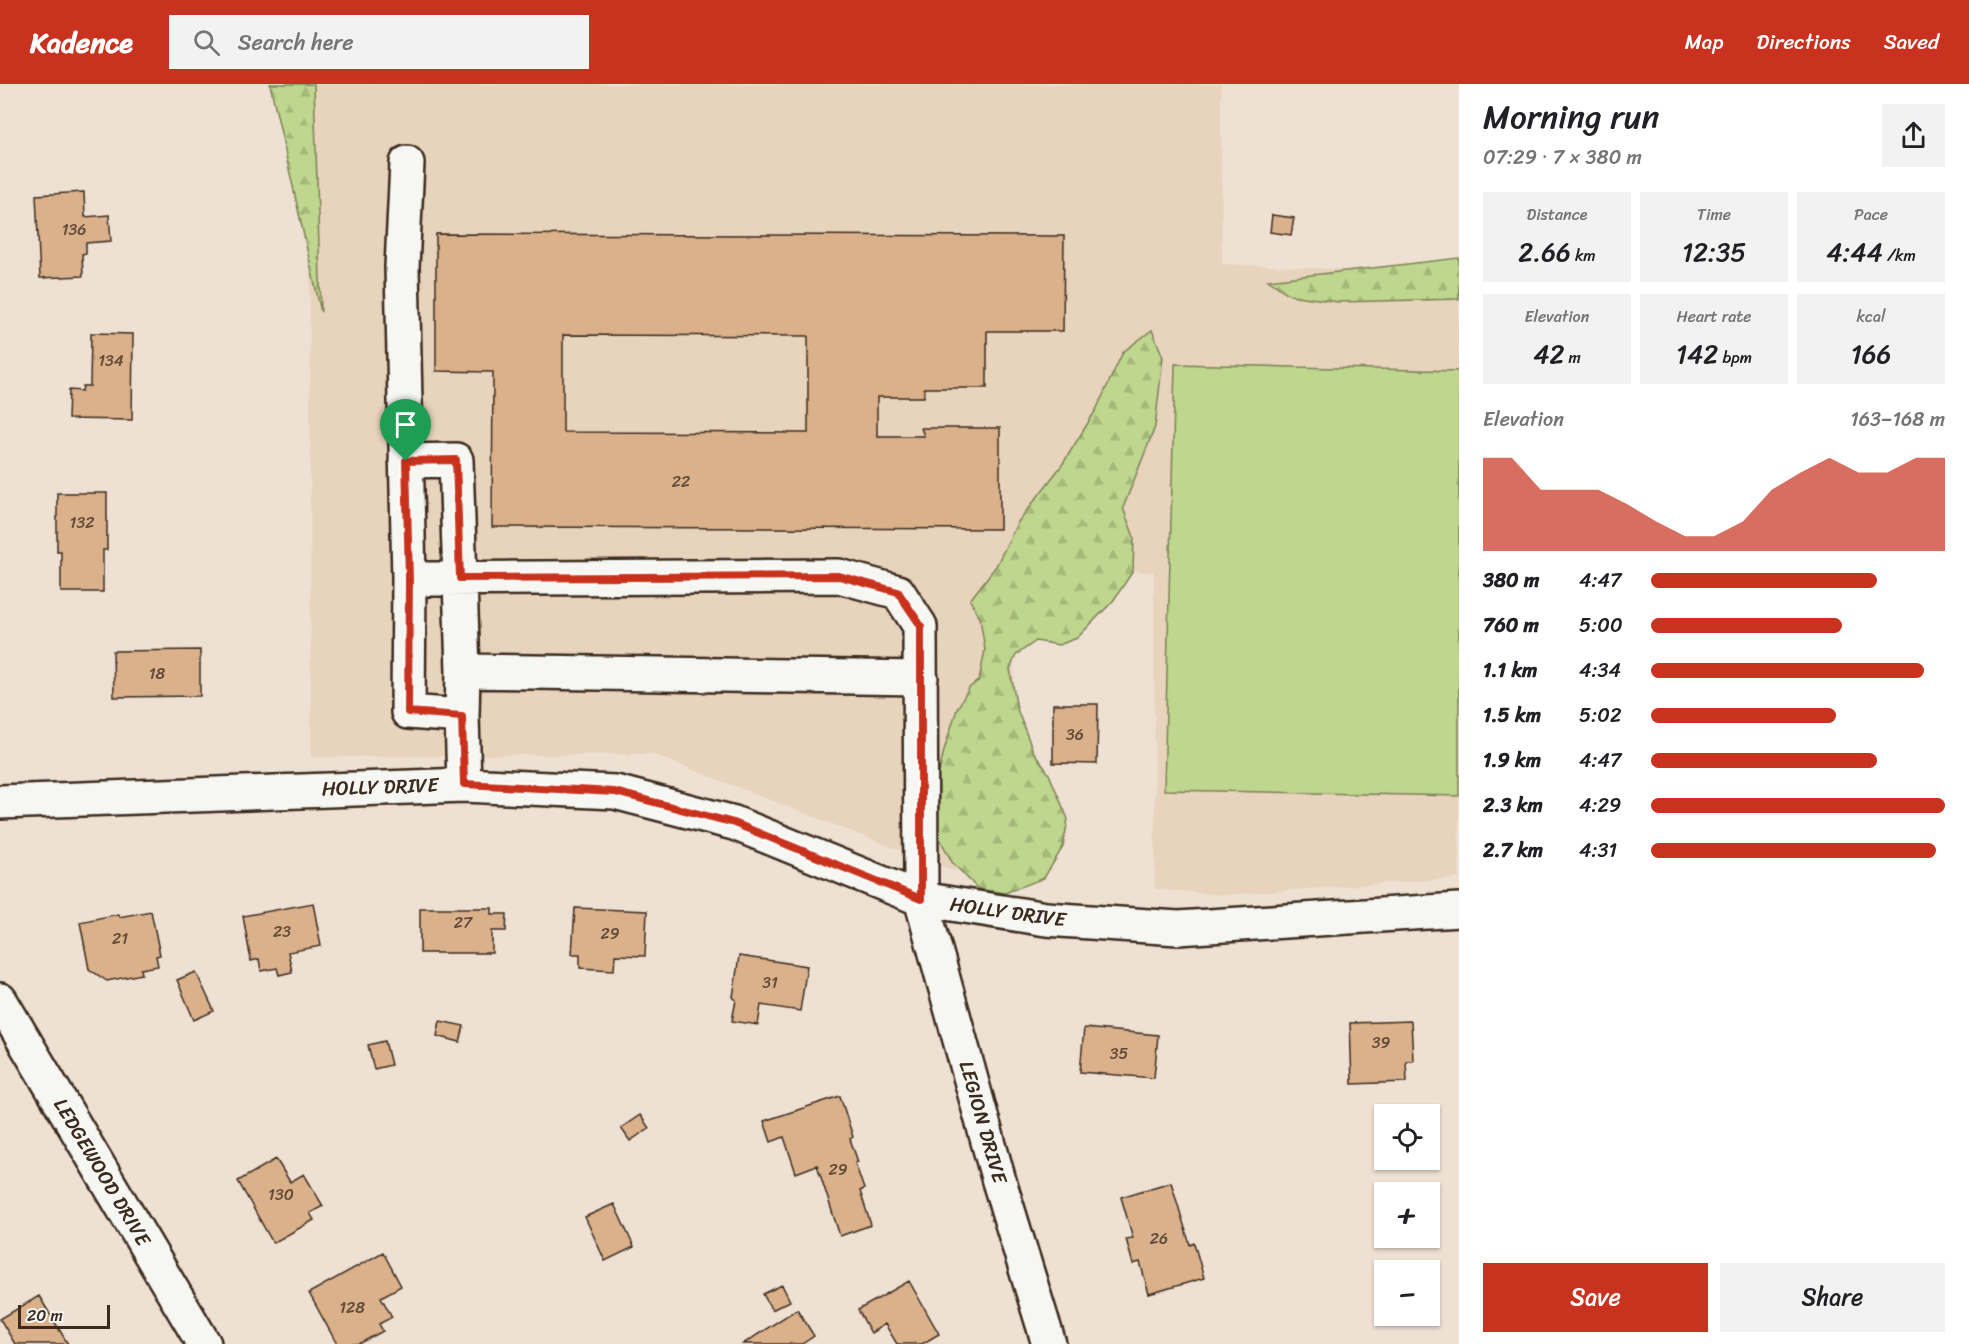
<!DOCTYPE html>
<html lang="en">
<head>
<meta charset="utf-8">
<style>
	body { margin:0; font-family:Sriracha,sans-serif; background:#f2f2f2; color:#202124; height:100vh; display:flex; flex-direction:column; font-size:22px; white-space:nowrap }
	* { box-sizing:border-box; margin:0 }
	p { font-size:20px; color:#757577 }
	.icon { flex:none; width:33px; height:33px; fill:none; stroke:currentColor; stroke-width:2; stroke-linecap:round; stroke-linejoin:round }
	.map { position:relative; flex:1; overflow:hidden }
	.drawer { display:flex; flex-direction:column; background:#fff; width:510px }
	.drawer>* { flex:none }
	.buttons { position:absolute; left:1374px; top:1020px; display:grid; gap:12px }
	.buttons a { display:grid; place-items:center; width:66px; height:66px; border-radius:0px; background:#fff; box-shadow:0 2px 4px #0004; font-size:30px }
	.scale { position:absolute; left:18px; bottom:15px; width:92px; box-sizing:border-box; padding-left:6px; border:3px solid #3b2a1e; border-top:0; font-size:16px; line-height:21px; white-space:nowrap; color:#3b2a1e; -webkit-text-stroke:4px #f6f6f2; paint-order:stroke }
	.pin { position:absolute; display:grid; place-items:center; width:51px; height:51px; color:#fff; margin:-62px -26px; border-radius:50% 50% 50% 0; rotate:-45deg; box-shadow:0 0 6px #0007 }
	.pin .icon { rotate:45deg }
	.round { display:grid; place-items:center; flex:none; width:63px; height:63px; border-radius:0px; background:#f2f2f2 }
	.head { display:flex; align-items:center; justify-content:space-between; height:102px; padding:0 24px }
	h1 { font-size:33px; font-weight:600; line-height:45px }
	.figures { display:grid; grid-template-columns:repeat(3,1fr); gap:9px; height:102px; padding:6px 24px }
	.figures div { display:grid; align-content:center; border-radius:0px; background:#f2f2f2; text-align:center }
	.figures b { font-size:26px; font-weight:600 }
	.figures small { font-size:16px; font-weight:400 }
	.figures p { font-size:16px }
	.chart { height:168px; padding:12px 24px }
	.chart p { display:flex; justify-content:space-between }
	.chart svg { width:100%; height:108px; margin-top:6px; fill:#c8321e; opacity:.7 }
	.button { display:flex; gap:12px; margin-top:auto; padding:12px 24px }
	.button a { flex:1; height:69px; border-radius:0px; background:#c8321e; color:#fff; font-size:24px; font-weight:600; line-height:69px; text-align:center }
	.button a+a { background:#f2f2f2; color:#202124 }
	ul { padding:0 24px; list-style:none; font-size:20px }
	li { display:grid; grid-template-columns:96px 72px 1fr; align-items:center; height:45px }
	li i { height:15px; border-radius:8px; background:#c8321e }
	header { display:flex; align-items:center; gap:36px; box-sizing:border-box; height:84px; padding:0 30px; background:#c8321e; color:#fff }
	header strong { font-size:28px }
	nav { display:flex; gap:33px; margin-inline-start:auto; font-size:21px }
	.search { width:420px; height:54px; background:#f2f2f2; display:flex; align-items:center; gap:15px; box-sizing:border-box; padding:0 21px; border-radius:0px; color:#757577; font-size:22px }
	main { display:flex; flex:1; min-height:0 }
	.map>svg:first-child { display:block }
</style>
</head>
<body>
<header>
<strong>Kadence</strong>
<div class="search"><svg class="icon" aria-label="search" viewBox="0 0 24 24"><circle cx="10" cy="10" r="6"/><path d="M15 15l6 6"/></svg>Search here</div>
<nav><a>Map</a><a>Directions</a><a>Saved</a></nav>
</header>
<main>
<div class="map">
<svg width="1459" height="1260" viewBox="0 0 1459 1260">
	<defs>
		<pattern id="forest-firs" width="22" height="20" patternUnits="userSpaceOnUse" patternTransform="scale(1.5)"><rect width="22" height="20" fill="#bed68d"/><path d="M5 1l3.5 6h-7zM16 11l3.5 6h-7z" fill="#a4b879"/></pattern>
	</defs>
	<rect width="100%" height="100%" fill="#eee1d3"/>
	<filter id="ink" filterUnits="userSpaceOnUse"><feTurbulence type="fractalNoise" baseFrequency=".0167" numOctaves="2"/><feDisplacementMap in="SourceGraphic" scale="12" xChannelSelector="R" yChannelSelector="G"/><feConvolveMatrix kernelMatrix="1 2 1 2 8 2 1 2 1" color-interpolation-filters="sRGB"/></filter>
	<g filter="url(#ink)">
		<path fill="#e8d3bd" d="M309,0H1221L1222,180L1459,190V794L1225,811L1155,805L1154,488L1014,482L1015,792L951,786L652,670L311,673Z"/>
		<path fill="url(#forest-firs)" stroke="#7c8056" stroke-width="1.5" d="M270,0H314L321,228Z
			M1459,174V215L1338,218L1290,211L1268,196Z
			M1152,246L1163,273L1155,343L1123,424L1134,453L1133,487L1113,517L1077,554L1059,561L1036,557L1016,571L1010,585L1017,625L1033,667L1049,690L1068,735L1063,763L1044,794L1005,809L978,805L952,778L937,749L935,708L944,666L957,625L969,604L979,596L985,566L980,534L970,516L996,482L1018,438L1062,381L1096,326L1123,268Z"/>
		<path fill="#bed68d" stroke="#7c8056" stroke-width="1.5" d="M1175,280L1459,287V712L1164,706Z"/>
		<path fill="#dab18b" stroke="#3b2a1e" stroke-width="1.5" fill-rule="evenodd" d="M84,108L85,133L109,131L111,157L86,159V169L82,170L83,192L40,194L36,111Z
			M1272,131L1294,134L1291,151L1270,148Z
			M436,150L1064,152L1063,247H987V304H924V313H877V352H924L921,344H1000V445L492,443L493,288L436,287ZM563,251L808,252V349L563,348Z
			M91,249L133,250L132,336L68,335L69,306L82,307L83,302H90Z
			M57,409H107V466H103V508H61V467H57Z
			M200,566V612L114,613L113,567Z
			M1053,620H1098L1097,680L1053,679Z
			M313,819L321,862L288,868L292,888L279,891L277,884L261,887L259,875L251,877L243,832Z
			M420,824H492V830H507L506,847H492V869H420Z
			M575,824L647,827L645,872L615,871L614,886L580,884V870H572Z
			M151,827L160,871L156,872L158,882L141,885L142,890L107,897L89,885L80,838L118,830L119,833Z
			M739,872L807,882L800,927L761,921L758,941L732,937L736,916L733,913Z
			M196,888L214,927L194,936L177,896Z
			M440,937L464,942L460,958L437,952Z
			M1411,937L1413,977H1406L1407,998L1352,1000L1350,939Z
			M1084,944L1158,951L1154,994L1080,988Z
			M385,957L391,981L374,985L368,961Z
			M840,1012L853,1053L850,1055L858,1078L855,1079L864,1105L860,1107L871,1141L840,1152L817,1081L796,1089L784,1053L771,1058L764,1037Z
			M640,1031L649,1044L630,1057L621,1044Z
			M276,1075L290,1098L304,1090L323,1122L310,1129L314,1136L273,1159L238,1097Z
			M1171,1098L1190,1161L1194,1159L1204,1194L1149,1210L1140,1178L1133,1180L1126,1155L1133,1154L1121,1113Z
			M614,1120L634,1163L605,1177L585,1133Z
			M383,1168L401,1202L381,1213L392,1233L379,1240L383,1247L359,1260H337L309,1209Z
			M909,1197L939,1250L922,1260H897L885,1240L871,1249L858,1226Z
			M782,1201L790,1217L772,1226L763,1210Z
			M39,1212L68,1260H15L0,1235Z
			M797,1225L814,1252L802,1260H743Z"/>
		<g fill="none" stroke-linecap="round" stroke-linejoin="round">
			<g stroke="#3b2a1e" stroke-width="38">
				<path id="minor" d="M407,79L402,183L409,495L839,492L898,508L920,542L921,815L999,1097L1049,1260
					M406,377L456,376L463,587L462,632L464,701
					M409,495L408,628L462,632
					M463,587L921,594
					M0,718L464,701L615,708L734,739L921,815L1046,835L1178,844L1459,826
					M0,916L204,1260"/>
			</g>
			<use href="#minor" stroke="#f6f6f2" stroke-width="33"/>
		</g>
	</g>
	<g fill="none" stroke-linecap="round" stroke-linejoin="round" filter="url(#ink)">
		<g stroke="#fff" stroke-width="12">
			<path id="route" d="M456,376L460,494L839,492L898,508L921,542V815L734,739L615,708L464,700L462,632L408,628L409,495L406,377Z"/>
		</g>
		<use href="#route" stroke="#c8321e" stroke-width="8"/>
	</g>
	<g text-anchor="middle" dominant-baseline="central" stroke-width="5" stroke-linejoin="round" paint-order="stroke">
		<g font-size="16" fill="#634c39">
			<text x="74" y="145">136</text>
			<text x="111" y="276">134</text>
			<text x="681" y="397">22</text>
			<text x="82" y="438">132</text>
			<text x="157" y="589">18</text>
			<text x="1075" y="650">36</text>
			<text x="463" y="838">27</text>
			<text x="282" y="847">23</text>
			<text x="610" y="849">29</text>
			<text x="120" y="854">21</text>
			<text x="770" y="898">31</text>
			<text x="1381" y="958">39</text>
			<text x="1119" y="969">35</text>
			<text x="838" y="1085">29</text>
			<text x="281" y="1110">130</text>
			<text x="1159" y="1154">26</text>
			<text x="352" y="1223">128</text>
		</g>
		<g font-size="20" fill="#3b2a1e" stroke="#f6f6f2">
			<text transform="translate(380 703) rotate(-2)">HOLLY DRIVE</text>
			<text transform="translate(1008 828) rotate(8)">HOLLY DRIVE</text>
			<text transform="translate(983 1038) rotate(74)">LEGION DRIVE</text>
			<text transform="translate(102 1088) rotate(59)">LEDGEWOOD DRIVE</text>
		</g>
	</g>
</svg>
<div class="buttons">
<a><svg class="icon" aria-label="locate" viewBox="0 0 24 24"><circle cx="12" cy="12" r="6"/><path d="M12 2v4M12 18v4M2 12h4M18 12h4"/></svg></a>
<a>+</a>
<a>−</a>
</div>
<div class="scale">20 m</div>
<div class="pin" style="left:406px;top:377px;background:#1e9e55"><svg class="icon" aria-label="arrive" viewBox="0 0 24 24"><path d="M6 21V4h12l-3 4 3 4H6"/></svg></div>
</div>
<section class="drawer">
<div class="head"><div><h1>Morning run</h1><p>07:29 · 7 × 380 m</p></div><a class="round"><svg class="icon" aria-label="share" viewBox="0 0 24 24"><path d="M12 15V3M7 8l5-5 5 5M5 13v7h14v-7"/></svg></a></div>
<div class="figures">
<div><p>Distance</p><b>2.66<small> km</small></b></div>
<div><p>Time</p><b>12:35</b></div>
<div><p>Pace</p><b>4:44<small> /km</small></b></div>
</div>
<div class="figures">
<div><p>Elevation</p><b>42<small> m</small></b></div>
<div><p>Heart rate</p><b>142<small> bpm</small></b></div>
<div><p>kcal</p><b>166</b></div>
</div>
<div class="chart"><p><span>Elevation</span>163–168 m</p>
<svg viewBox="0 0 160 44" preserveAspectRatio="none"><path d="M0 44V6L10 6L20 19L30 19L40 19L50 25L60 32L70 38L80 38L90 32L100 19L110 12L120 6L130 12L140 12L150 6L160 6V44z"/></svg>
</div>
<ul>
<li><b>380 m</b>4:47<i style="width:77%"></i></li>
<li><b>760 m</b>5:00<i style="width:65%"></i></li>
<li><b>1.1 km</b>4:34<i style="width:93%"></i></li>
<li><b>1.5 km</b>5:02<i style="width:63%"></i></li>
<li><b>1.9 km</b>4:47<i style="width:77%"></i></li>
<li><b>2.3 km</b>4:29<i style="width:100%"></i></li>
<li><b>2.7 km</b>4:31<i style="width:97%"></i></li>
</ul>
<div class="button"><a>Save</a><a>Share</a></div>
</section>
</main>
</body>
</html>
